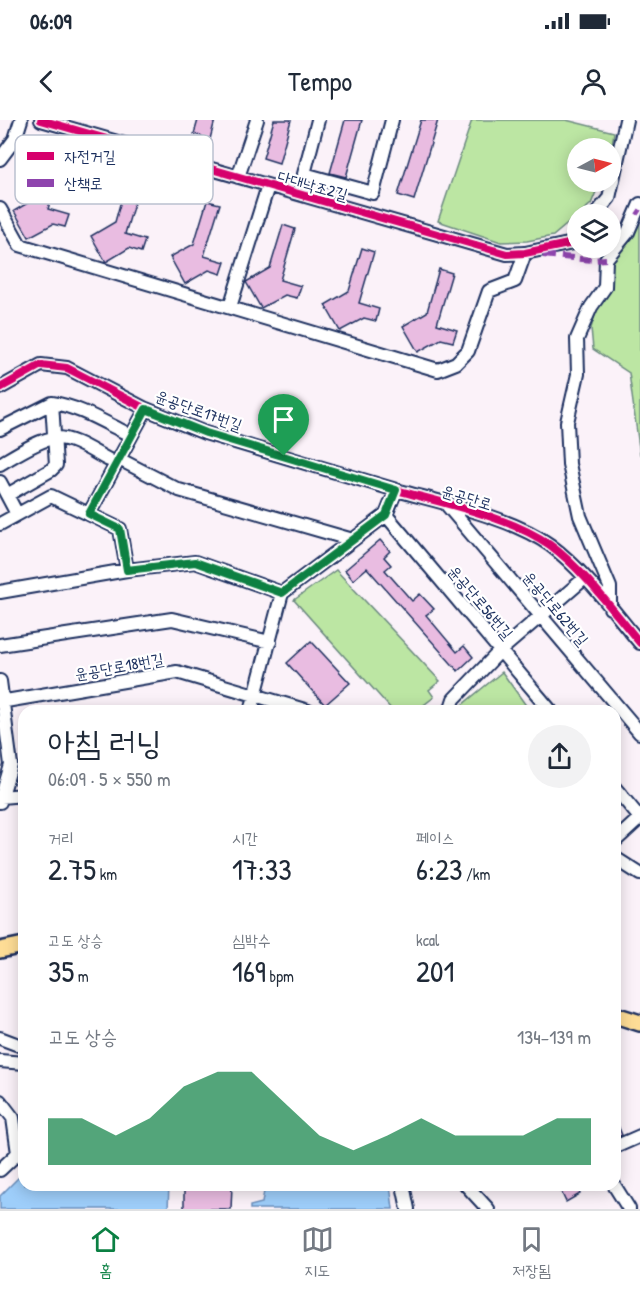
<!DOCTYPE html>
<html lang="ko">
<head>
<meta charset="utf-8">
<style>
	body { margin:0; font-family:"Patrick Hand","Poor Story",sans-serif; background:#f2f2f3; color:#1f2937; height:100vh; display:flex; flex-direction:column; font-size:22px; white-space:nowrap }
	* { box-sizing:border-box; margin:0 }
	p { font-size:20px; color:#747a83 }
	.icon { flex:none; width:33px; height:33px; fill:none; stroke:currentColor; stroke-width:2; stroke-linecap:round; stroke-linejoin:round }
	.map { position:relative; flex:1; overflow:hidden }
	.drawer { position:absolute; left:18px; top:585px; width:603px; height:486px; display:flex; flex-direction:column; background:#fff; border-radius:18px; box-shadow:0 3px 15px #0003 }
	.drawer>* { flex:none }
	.needle { width:39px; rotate:83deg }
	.tools { position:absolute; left:567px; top:18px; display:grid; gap:12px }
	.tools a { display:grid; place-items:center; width:54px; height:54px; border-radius:50%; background:#fff; box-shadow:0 3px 15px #0003; font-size:30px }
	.pin { position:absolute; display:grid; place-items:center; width:51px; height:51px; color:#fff; margin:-62px -26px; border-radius:50% 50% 50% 0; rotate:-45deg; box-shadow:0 0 6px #0007 }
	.pin .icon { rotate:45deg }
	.round { display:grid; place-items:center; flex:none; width:63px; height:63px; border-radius:32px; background:#f2f2f3 }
	.headline { display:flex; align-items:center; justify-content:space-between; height:102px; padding:0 30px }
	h1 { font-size:33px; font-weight:600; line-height:45px }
	.figures { display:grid; grid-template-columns:repeat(3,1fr); gap:9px; height:102px; padding:6px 30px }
	.figures div { display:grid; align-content:center }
	.figures b { font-size:30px; font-weight:600 }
	.figures small { font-size:16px; font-weight:400 }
	.figures p { font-size:16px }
	.chart { height:168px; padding:12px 30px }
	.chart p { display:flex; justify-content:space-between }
	.chart svg { width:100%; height:108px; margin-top:6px; fill:#0b8043; opacity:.7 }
	.status { display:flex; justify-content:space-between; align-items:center; height:42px; padding:0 30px; background:#fff; direction:ltr }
	.status svg { height:16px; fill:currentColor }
	header { display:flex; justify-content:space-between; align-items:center; height:78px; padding:0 30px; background:#fff; font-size:27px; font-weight:600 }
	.tab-bar { display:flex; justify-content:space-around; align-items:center; height:84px; border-top:2px solid #e0e1e3; background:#fff; font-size:16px; color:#747a83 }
	.tab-bar a { display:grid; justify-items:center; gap:3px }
	.tab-bar .selected { color:#0b8043 }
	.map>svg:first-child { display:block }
</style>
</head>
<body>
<div class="status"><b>06:09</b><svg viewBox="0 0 49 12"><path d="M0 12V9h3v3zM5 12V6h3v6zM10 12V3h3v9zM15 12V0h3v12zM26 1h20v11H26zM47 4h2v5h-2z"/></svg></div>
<header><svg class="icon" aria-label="back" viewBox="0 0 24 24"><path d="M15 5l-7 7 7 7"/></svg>Tempo<svg class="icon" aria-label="person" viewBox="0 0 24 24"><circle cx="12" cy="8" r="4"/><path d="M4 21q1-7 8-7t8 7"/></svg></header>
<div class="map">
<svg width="640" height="1089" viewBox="0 0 640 1089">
	<rect width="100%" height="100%" fill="#fbf2f9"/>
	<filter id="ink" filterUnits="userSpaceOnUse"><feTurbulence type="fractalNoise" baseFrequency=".0167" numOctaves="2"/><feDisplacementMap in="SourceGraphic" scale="12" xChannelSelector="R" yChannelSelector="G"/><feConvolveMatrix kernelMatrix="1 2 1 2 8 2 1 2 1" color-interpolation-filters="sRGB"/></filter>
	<g filter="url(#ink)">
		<path fill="#bce6a3" stroke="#6c8a80" stroke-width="1.5" d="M472,0H566L614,12L611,32L610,28H578V62H600L591,84L553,116L527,121L501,122L438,101Z
			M640,98V335L629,253L593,229L591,208L613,136Z
			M336,450L440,561L429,570L434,577L416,591H393L294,480Z
			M502,552L530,591H461L462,585Z"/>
		<path fill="#9ecefa" stroke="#6a8ebc" stroke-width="1.5" d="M19,1057H24V1065H169L168,1089H0V1076Z
			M265,1065H390L393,1089H250V1086L262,1083Z"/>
		<path fill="#e9bce1" stroke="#1b2f5e" stroke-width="1.5" d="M198,0H215L210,19L194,14Z
			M274,0H291L279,43L263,38Z
			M345,0H362L346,57L330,53Z
			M421,0H438L414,80L398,75Z
			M51,34L64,38L48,89L69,95L65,107L53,104L29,117L14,91L38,77Z
			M127,59L140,63L125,114L145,120L141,132L129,128L106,142L91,116L115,102Z
			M207,81L220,84L204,136L225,142L221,154L209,150L185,164L170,137L194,124Z
			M283,105L295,109L280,160L301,166L297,178L285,175L261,188L246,162L270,148Z
			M362,128L374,132L359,183L379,189L376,201L364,198L340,211L325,185L349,171Z
			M439,149L452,153L437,204L457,210L453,222L441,219L418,232L403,206L427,192Z
			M380,420L390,431L384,437L391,445L385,450L412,481L420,474L434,489L426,495L457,532L464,526L473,537L458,551L367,448L353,460L345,450Z
			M311,521L350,563L325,585L287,543Z
			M615,998L622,1015L615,1018Z
			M184,1065H232L231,1089H184Z
			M558,1065H576L580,1074L566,1082Z"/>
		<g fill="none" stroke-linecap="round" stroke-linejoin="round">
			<g stroke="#1b2f5e" stroke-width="16">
				<path id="minor" d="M41,0L507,134L525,133L573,123L578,117
					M318,0L304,54L373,73L392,0
					M0,39L15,19L21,0
					M238,57L257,0
					M0,89L20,125L438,250L456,243L468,231L489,171L515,161L525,133
					M596,94L609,78L626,0
					M230,187L268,66
					M0,268L41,245L67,248L146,289L205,313L396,370
					M0,309L52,283
					M119,339L179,370L353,420
					M0,344C14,336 41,318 56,318C75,318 93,332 109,340
					M0,362L17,394
					M7,375L51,350L56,345L52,283C77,286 102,301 124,312
					M447,385L640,613
					M89,394L146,289
					M386,395L551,591
					M0,404L51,376L120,409L127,450
					M0,472L127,450L195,442L282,473
					M282,473L386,395L396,370C443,383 511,397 550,425C584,450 613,491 640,523
					M610,488V467L580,396L569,344L567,302L578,254L577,219L591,187L605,167L606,139L628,112L640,84
					M0,525L172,499L270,522
					M0,561L11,645L0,682
					M0,582L177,552L308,591
					M251,591L282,473
					M450,591L454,579L501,530L585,458
					M615,668L640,698
					M1,677L24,675
					M615,721L640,698
					M615,738L640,754
					M0,918L24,927
					M0,941L24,943
					M0,981L13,998L18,1033H24
					M615,1027L640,1016
					M0,1050L18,1033
					M403,1065L408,1089
					M466,1065L488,1089
					M614,1065L629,1089"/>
			</g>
			<g stroke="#1b2f5e" stroke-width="20">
				<path id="major" d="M0,830L24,825
					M615,895L640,903"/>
			</g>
			<use href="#minor" stroke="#fff" stroke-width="12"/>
			<use href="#major" stroke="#fedd96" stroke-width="15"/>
			<path stroke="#8e44ad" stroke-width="6" stroke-dasharray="12 6" stroke-linecap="butt" d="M637,91L640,93
				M543,135L592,140L606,139"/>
			<g stroke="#fff" stroke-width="11">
				<path id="cycleway" d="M41,0L507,134L525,133L573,123L578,117
					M0,268L41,245L67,248L146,289L205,313L396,370
					M282,473L386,395L396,370C443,383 511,397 550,425C584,450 613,491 640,523"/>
			</g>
			<use href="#cycleway" stroke="#d6006c" stroke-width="8"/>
		</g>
	</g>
	<g fill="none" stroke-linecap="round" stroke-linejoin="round" filter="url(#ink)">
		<g stroke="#fff" stroke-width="12">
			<path id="route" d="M146,289L206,313L396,370L386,395L282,473L195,442L127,450L120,409L89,394Z"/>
		</g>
		<use href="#route" stroke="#0b8043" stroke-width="8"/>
	</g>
	<g text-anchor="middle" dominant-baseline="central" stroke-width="4.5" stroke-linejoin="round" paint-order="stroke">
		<g font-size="16" fill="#1b2f5e" stroke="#fff">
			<text transform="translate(313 65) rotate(16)">다대낙조2길</text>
			<text transform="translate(199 290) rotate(20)">윤공단로17번길</text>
			<text transform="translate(467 377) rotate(17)">윤공단로</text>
			<text transform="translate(481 482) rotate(50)">윤공단로56번길</text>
			<text transform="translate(556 488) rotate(50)">윤공단로62번길</text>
			<text transform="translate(119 546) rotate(-10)">윤공단로18번길</text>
		</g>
	</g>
	<rect x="15" y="15" width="198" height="69" rx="9" fill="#fff" stroke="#bbc1cf" stroke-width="1.5"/>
	<rect x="27" y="32" width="27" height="8" fill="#d6006c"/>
	<rect x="27" y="59" width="27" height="8" fill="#8e44ad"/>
	<g font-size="16" fill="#1b2f5e">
		<text x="64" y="42">자전거길</text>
		<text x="64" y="69">산책로</text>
	</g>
</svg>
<div class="tools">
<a><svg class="needle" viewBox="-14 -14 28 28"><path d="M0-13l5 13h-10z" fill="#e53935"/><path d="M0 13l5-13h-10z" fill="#747a83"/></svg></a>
<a><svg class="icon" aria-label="layers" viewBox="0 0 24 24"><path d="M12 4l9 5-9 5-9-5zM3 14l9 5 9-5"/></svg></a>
</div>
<div class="pin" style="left:284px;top:336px;background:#1e9e55"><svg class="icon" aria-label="arrive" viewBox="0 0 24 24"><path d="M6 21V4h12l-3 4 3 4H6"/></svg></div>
<section class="drawer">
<div class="headline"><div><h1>아침 러닝</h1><p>06:09 · 5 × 550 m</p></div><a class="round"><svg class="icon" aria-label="share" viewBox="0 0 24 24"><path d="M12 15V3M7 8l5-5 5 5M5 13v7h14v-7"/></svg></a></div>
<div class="figures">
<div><p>거리</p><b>2.75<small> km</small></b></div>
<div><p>시간</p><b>17:33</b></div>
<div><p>페이스</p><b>6:23<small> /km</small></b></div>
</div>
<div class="figures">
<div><p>고도 상승</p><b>35<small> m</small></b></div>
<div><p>심박수</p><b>169<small> bpm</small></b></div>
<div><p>kcal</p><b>201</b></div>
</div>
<div class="chart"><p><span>고도 상승</span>134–139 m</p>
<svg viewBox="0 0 160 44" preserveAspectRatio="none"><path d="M0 44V25L10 25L20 32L30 25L40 12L50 6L60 6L70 19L80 32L90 38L100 32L110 25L120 32L130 32L140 32L150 25L160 25V44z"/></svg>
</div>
</section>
</div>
<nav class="tab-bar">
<a class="selected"><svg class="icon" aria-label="home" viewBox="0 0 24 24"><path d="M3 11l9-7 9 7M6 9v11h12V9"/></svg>홈</a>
<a><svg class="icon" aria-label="map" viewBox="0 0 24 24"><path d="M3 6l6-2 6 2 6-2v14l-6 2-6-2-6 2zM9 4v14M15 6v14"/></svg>지도</a>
<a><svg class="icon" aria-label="saved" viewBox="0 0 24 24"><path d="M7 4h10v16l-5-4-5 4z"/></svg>저장됨</a>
</nav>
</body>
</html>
